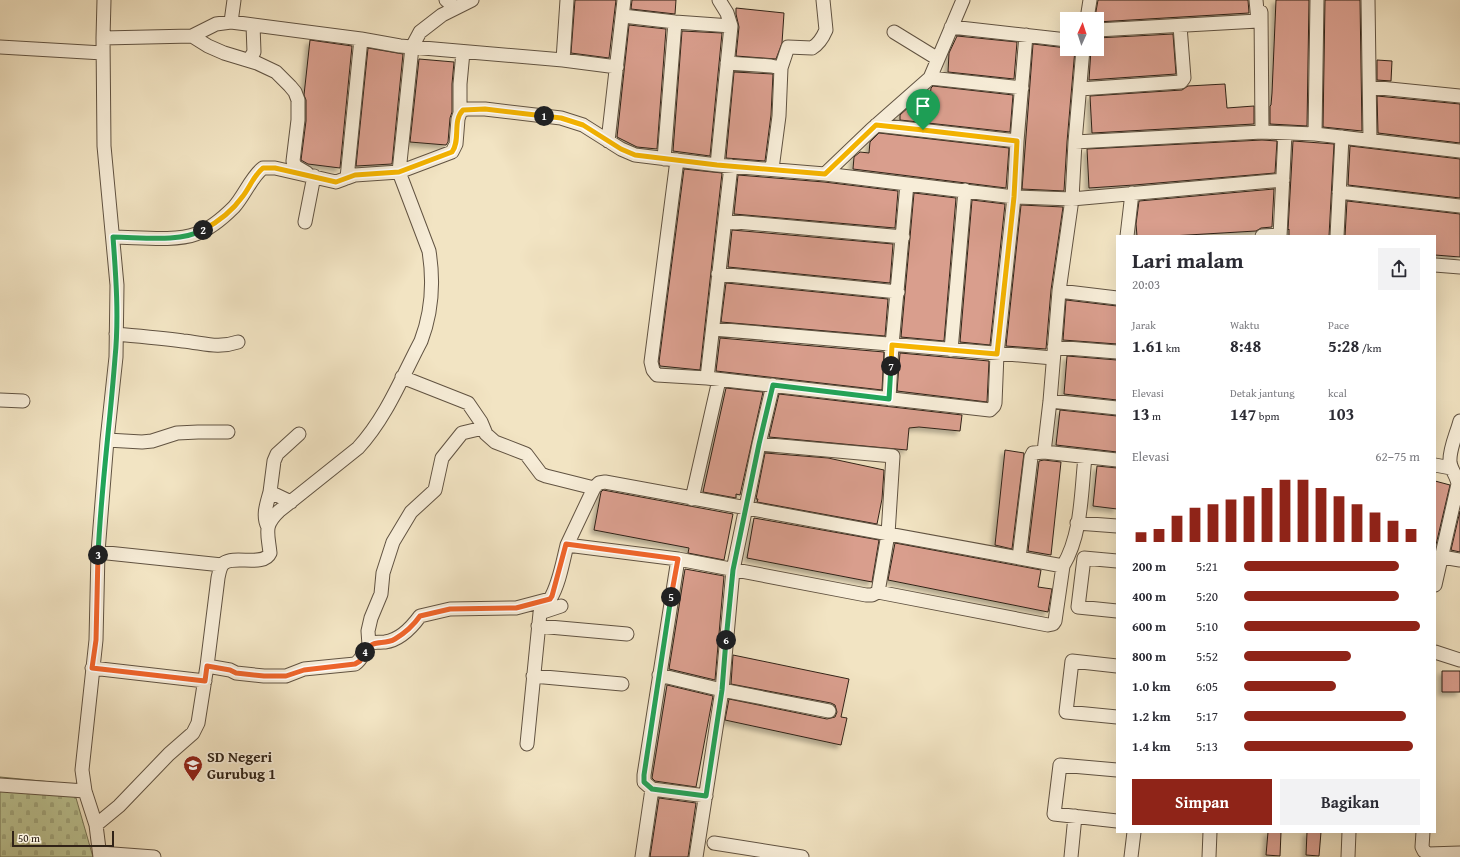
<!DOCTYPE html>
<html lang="id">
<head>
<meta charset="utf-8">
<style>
	body { margin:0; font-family:"Gentium Book Plus",serif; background:#f2f2f3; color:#2b2b33; height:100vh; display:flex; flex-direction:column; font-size:15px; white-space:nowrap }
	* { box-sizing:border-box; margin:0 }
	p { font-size:13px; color:#7c7c81 }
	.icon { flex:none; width:22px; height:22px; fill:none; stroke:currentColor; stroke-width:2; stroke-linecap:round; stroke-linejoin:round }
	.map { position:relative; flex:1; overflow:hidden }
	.side { position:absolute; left:1116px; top:235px; width:320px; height:598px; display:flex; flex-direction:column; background:#fff; border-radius:0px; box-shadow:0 4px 16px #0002 }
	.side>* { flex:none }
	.needle { width:26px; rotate:3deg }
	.buttons { position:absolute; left:1060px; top:12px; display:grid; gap:8px }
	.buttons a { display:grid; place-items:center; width:44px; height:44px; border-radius:0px; background:#fff; box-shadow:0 4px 16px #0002; font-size:20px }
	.scale { position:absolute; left:12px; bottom:10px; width:102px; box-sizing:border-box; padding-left:4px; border:2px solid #312317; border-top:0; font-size:11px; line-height:14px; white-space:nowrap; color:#312317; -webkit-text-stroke:3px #f7edd8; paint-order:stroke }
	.pin { position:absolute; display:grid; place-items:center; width:34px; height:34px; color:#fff; margin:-41px -17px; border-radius:50% 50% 50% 0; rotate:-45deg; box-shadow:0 0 4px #0007 }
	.pin .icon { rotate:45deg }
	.km { position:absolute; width:20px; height:20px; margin:-10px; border-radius:50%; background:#222; color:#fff; font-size:11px; line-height:20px; text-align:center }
	.round { display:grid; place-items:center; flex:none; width:42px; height:42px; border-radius:0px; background:#f2f2f3 }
	.summary { display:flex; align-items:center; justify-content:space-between; height:68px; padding:0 16px }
	h1 { font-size:22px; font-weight:600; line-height:30px }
	.metrics { display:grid; grid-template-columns:repeat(3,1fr); gap:6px; height:68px; padding:4px 16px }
	.metrics div { display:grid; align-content:center }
	.metrics b { font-size:17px; font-weight:600 }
	.metrics small { font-size:11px; font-weight:400 }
	.metrics p { font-size:11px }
	.chart { height:112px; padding:8px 16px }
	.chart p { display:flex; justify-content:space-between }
	.chart svg { width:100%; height:72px; margin-top:4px; stroke:#8f2418; stroke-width:6 }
	.button { display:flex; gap:8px; margin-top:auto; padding:8px 16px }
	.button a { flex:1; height:46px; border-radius:0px; background:#8f2418; color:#fff; font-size:16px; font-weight:600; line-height:46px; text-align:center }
	.button a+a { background:#f2f2f3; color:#2b2b33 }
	ul { padding:0 16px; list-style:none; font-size:13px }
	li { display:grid; grid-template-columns:64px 48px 1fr; align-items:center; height:30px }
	li i { height:10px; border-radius:5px; background:#8f2418 }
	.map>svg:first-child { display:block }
</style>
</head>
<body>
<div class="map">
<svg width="1460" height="857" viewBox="0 0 1460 857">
	<defs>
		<pattern id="cemetery-stones" width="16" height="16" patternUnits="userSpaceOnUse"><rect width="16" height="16" fill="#bcc493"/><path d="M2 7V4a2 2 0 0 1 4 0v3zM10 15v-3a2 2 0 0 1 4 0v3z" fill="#a2a87e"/></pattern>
		<filter id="shadow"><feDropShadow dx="-3.5" dy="3.5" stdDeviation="2" flood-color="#0004"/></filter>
	</defs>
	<rect width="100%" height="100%" fill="#f2e4c3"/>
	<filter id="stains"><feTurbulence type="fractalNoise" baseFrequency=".005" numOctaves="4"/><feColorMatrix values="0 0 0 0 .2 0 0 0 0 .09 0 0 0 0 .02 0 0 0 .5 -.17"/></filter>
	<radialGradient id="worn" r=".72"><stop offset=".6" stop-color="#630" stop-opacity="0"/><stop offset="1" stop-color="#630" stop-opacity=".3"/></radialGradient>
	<path fill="url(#cemetery-stones)" stroke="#767455" d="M0,777L72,784L93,857H0Z"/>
	<path fill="#d99e8d" stroke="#312317" filter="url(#shadow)" d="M575,0H616L609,58L571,53Z
		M632,0H676L675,14L631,9Z
		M1098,0H1248L1249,13L1097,22L1095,17Z
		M1276,0H1309L1307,126L1270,124V106L1271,105L1272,93Z
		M1325,0H1360L1362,131L1323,127Z
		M736,8L784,13L782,43L776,59L736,56L739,27L736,14Z
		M629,25L666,29L657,149L637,147L617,137Z
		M682,31L722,33L710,156L673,151Z
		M1173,34L1176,74L1089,80L1091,49H1097V38Z
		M957,36L1017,42L1014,79L948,72L949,53Z
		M310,40L352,46L340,168L308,164L301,160L306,121V100L304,95Z
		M1033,44L1075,49L1067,142L1064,191L1022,189Z
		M368,48L403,54L392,164L356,166Z
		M419,59L454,62L452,84V112L450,118L448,142L446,145L410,142Z
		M1377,60L1392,61L1391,81L1377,80Z
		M734,72L773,74L771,115L765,161L726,158Z
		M1225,84L1227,108L1254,106V124L1092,133L1090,96L1182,90L1188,86Z
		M933,86L1013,95L1010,132L900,120V115L912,104L929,106L931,88Z
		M1377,96L1460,104V143L1378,133Z
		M879,133L1009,148L1006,188L853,169L854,157L860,152L869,153L870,142Z
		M1262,140L1277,141L1275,173L1134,185L1089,188L1087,149Z
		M1293,141L1334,144L1329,236H1289V229L1288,230Z
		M1350,146L1460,159V198L1348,185Z
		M684,169L722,173L700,370L660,366L659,362Z
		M738,175L824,182L898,191L895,228L734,214Z
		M1274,189L1272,227L1261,228L1256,231L1171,236H1137L1136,224L1139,201Z
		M914,193L956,198L944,341L901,337Z
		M972,200L1005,204L990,345L960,342Z
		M1347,201L1460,214V257L1435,255V236H1345Z
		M1021,205L1063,207L1051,290L1046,349L1006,346Z
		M732,230L893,244L890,283L728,267Z
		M726,283L888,299L885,336L721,322Z
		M1066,300L1117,306V344L1063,340Z
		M720,338L884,352L882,390L716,371Z
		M900,353L989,361L987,402L897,391Z
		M1067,356L1117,360V400L1064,394Z
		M726,388L763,392L740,495L736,494V498L703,492Z
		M779,394L962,415L960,431L919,427L909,428L907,450L769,437Z
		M1060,410L1117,416V452L1056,445Z
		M1005,450L1024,453L1012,549L995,545Z
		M765,453L828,458L884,470L882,499L877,524L757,502L758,499H756Z
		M1044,460L1061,462L1051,555L1028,551L1039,461Z
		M1097,466L1117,468V509L1093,506Z
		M1435,481L1450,485L1435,549Z
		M603,490L733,514L724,560L688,553L689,548L594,530L601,492Z
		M1460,511V552L1451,550Z
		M754,518L879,540L872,582L747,558Z
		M895,543L1041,570L1038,587L1052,589L1048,612L888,580Z
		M685,569L724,576L715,680L669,669Z
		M733,655L849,679L841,717L847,718L841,745L725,720L729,699L827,719L835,717L837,712L835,705L831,703L731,684Z
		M1442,671H1460V692H1442Z
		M667,685L713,696L696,787L655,781L652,778Z
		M659,798L696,803L688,857H650Z
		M1268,832H1281L1280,856L1266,855Z
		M1307,832H1321L1319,856L1306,855Z"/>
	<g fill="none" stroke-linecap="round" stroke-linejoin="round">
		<g stroke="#615342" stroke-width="15">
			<path id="street" d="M446,0L455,8
				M1368,0L1370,140
				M1261,12L1262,132
				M623,16L675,22L731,26
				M1087,19L1090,0
				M231,22L234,0
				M951,27L1067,40
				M1097,30L1258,21L1256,0
				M894,32L938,59
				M192,36L208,46L224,53L257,63L276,72L290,86L295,92L298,100V120L293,161L295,166L307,173
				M103,38L192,36L216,24L231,22L361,39L400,46L563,60L617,67
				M0,47L103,53
				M249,60L254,52L253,25
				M563,60L567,0
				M727,63L771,66L781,68L779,116L772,169
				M781,68L788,47L812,48C819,44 823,37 826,30L823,0
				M930,78L1022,88
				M1370,87L1460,96
				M1080,89L1181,82L1184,78L1180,26
				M460,113V84L463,52
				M876,125L1017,141
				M1315,134L1317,0
				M608,141L624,0
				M1075,142L1262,132L1315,134L1460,151
				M664,159L675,22
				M677,160L651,362L653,370L657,375L707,378L990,410L994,406L995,403L997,354L1014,197L1017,141L1026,35
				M717,165L731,26L727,13L719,0
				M825,174L871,130L930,78L963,0
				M347,178L361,39
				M1339,192L1460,206
				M725,221L903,237
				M305,222L314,176
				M1127,236L1132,193
				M1262,236L1280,235
				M1280,236L1285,133
				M1337,236L1342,137
				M113,237C137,237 175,242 196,234C210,229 223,218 234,207C244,196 252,176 263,168H275L336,182L355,175L399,172L452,152L456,144L458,119L460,113L463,110L468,109H485L561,118L583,125L621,149L635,155L717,165L825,174L1014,197L1072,199L1283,180
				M1435,265L1460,267
				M718,274L898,292
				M1059,291L1117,298
				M713,329L1053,358
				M116,334C138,336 161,338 183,341C204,343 217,349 238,342
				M1054,347L1117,352
				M951,350L965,190
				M402,377L468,403L481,422L486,434L495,442L526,454L541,474L546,476L594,488
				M707,378L731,166
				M889,399L892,345L907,184
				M0,400L23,401
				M1050,401L1117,408
				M107,440L142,442L152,441L177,433L198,432H228
				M759,444L893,456L888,534L878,592
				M1044,452L1050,401L1059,291L1072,199L1075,142L1083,49
				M1435,465L1451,468
				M692,499L719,380
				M291,502L270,492L274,461L277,454L299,434
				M1077,523L1117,526
				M268,527C262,516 267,503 270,492
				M98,552L222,565
				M1442,557L1460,560
				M1019,558L1031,457L1033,453L1044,452L1117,460
				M678,559L644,775V782L652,789L706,796
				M1117,561L1084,558L1078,607L1117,611
				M1063,566L1055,621L1053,624L1048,625L878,592L872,595H866L678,559L567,545L594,488L599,483L605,482L1063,566C1082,534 1081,493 1085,457
				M1435,585L1458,484C1457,476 1451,470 1450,462C1449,449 1457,433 1460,421
				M538,626L627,634
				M369,645L368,631L371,618L381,594L383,573L393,542L411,512L435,490L442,458L462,433L483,428
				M1435,652L1460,660
				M207,666L230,670L236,673L264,676H286L304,669L355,664C364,658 363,650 370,644C374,641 380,643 385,642C400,640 412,627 420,616L450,609L516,608L550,599C559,585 563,561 567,545
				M1117,666L1072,661L1066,712L1117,717
				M92,668L205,681
				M659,675L722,690L829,711
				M533,676L622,684
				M527,744L540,613L561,606
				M1117,770L1060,765L1054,814L1117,821
				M0,785L85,791
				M96,825L119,806L169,754L193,733L198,723L207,666L218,578C219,573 220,566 224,563C235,555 264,567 270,553C268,533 263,526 279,511L358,448C386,418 402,377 421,341C432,312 434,282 429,251L399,172L412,47L420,32L442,15L472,0
				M1423,832L1422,847L1424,851L1428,854L1460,853
				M714,843L802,857
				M100,853L154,857
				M100,857L96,825L85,791L82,770L96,640L98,552L107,440L116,357L117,285L104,146L103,38L104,0
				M642,857L652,789
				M696,857L722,690L733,570L759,444L773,385
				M1071,857L1075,816
				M1131,857L1134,832
				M1209,857L1210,832
				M1348,857L1349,832"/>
		</g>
		<use href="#street" stroke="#f7edd8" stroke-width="13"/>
	</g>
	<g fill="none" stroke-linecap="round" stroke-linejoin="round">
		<g stroke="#fff" stroke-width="8">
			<path id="split-1" d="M544,116L561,118L583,125L621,149L635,155L717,165L825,174L876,125L923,130"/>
		</g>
		<g stroke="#fff" stroke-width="8">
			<path id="split-2" d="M203,230C218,222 233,210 243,196C250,187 254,175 263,168H275L336,182L355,175L399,172L452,152C461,140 452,121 463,110L485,109L544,116"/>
		</g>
		<g stroke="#fff" stroke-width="8">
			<path id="split-3" d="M98,555C101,489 110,424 115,358C119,318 116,277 113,237C140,237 179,243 203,230"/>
		</g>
		<g stroke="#fff" stroke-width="8">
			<path id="split-4" d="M98,555L96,640L92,668L205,681L207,666L230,670L236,673L264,676H286L304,670L355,664L360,661L365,652"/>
		</g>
		<g stroke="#fff" stroke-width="8">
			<path id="split-5" d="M365,652C373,638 383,646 395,639C405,633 413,626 420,616L450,609L516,608L550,599L552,596L566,544L678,559L671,597"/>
		</g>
		<g stroke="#fff" stroke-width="8">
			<path id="split-6" d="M671,597L644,775V782L652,789L706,796L722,690L726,640"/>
		</g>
		<g stroke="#fff" stroke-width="8">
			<path id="split-7" d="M726,640L733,570L759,444L773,385L889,399L891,366"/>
		</g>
		<g stroke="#fff" stroke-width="8">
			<path id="split-8" d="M891,366L892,345L997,354L1014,197L1017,141L923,130"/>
		</g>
		<use href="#split-1" stroke="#f5b400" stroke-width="5"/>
		<use href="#split-2" stroke="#f5b400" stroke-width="5"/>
		<use href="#split-3" stroke="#22a559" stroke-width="5"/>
		<use href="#split-4" stroke="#f0652b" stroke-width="5"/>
		<use href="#split-5" stroke="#f0652b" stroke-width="5"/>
		<use href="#split-6" stroke="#22a559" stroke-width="5"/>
		<use href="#split-7" stroke="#22a559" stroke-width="5"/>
		<use href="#split-8" stroke="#f5b400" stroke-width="5"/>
	</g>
	<defs>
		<g id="school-pin" transform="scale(1)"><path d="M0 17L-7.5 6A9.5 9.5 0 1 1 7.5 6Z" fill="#8f2418" stroke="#f7edd8"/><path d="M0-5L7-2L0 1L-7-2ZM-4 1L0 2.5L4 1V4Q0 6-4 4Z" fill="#fff"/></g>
	</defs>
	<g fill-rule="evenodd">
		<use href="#school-pin" x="193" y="765"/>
	</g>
	<g text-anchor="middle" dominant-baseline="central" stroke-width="3.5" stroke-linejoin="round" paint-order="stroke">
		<g font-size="15" font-weight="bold" fill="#312317" stroke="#f7edd8" text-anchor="start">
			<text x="207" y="756">SD Negeri<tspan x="207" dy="17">Gurubug 1</tspan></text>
		</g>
	</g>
	<rect width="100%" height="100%" filter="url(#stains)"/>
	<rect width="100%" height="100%" fill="url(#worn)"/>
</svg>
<div class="buttons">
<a><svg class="needle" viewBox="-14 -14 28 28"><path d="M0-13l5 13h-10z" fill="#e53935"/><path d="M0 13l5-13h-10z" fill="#7c7c81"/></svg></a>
</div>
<div class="scale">50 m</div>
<div class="pin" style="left:923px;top:130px;background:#1e9e55"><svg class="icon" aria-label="arrive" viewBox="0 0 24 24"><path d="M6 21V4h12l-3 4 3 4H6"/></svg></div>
<b class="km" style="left:544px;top:116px">1</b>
<b class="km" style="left:203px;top:230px">2</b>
<b class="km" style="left:98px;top:555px">3</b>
<b class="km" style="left:365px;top:652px">4</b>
<b class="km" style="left:671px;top:597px">5</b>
<b class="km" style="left:726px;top:640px">6</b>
<b class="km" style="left:891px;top:366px">7</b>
<section class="side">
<div class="summary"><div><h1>Lari malam</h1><p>20:03</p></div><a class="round"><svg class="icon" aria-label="share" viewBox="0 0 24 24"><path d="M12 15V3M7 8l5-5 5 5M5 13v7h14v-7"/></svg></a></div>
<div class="metrics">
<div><p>Jarak</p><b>1.61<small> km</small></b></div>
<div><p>Waktu</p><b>8:48</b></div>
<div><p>Pace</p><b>5:28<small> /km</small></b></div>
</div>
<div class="metrics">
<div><p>Elevasi</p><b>13<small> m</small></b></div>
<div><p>Detak jantung</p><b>147<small> bpm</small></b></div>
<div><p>kcal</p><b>103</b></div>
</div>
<div class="chart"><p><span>Elevasi</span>62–75 m</p>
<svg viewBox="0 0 160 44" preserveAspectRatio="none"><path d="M5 44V38M15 44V36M25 44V28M35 44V23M45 44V21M55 44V18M65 44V16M75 44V11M85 44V6M95 44V6M105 44V11M115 44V16M125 44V21M135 44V26M145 44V31M155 44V36"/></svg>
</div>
<ul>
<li><b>200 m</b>5:21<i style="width:88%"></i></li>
<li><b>400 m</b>5:20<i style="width:88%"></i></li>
<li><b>600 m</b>5:10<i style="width:100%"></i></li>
<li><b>800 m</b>5:52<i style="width:61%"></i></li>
<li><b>1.0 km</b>6:05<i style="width:52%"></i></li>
<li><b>1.2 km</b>5:17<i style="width:92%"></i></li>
<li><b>1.4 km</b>5:13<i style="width:96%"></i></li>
</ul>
<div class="button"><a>Simpan</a><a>Bagikan</a></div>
</section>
</div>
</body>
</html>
